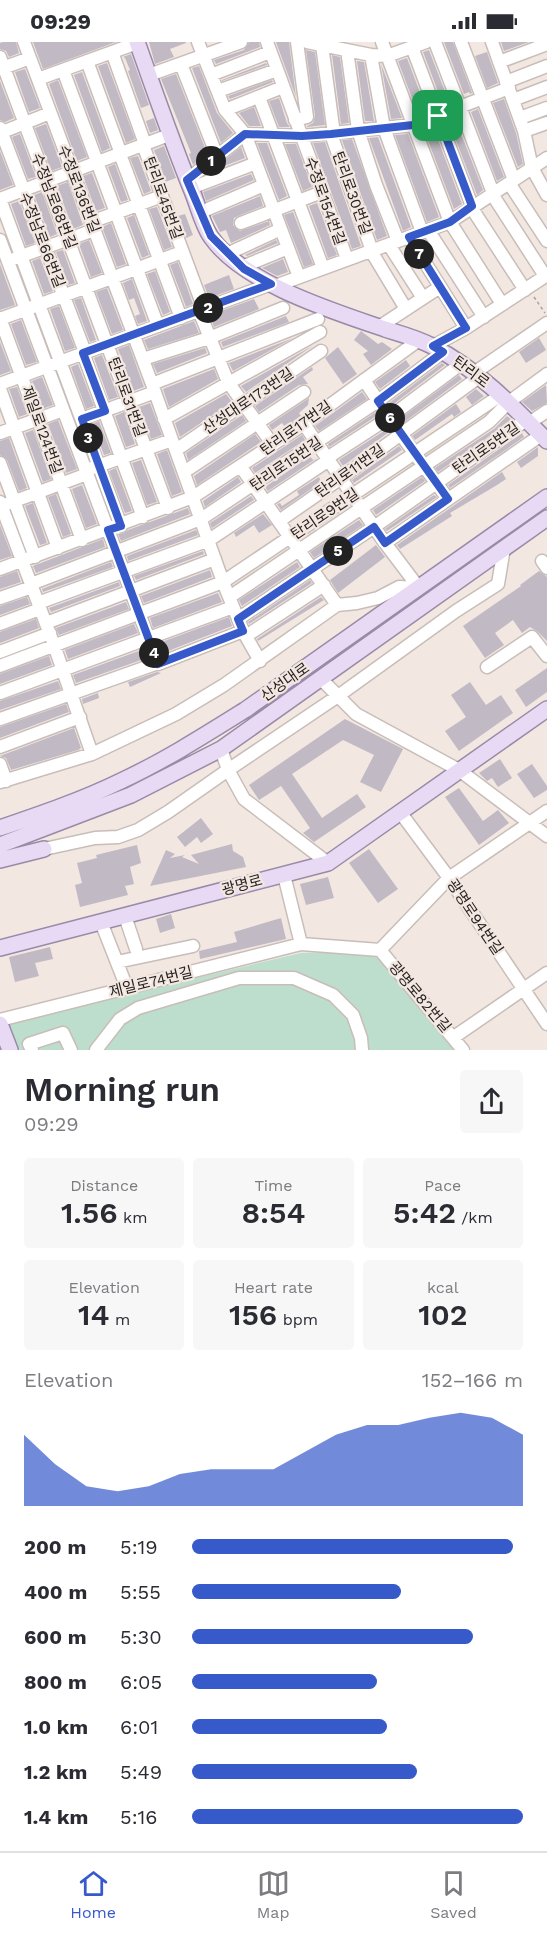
<!DOCTYPE html>
<html lang="en">
<head>
<meta charset="utf-8">
<style>
	body { margin:0; font-family:"Work Sans","Noto Sans KR",sans-serif; background:#f7f7f7; color:#2b2b33; height:100vh; display:flex; flex-direction:column; font-size:22px; white-space:nowrap }
	* { box-sizing:border-box; margin:0 }
	p { font-size:20px; color:#7c7c81 }
	.icon { flex:none; width:33px; height:33px; fill:none; stroke:currentColor; stroke-width:2; stroke-linecap:round; stroke-linejoin:round }
	.map { position:relative; height:1008px; overflow:hidden }
	.drawer { display:flex; flex-direction:column; background:#fff; flex:1 }
	.drawer>* { flex:none }
	.pin { position:absolute; display:grid; place-items:center; width:51px; height:51px; color:#fff; margin:-26px; border-radius:12px; box-shadow:0 3px 9px #0006 }
	.km { position:absolute; width:30px; height:30px; margin:-15px; border-radius:50%; background:#222; color:#fff; font-size:16px; line-height:30px; text-align:center }
	.round { display:grid; place-items:center; flex:none; width:63px; height:63px; border-radius:6px; background:#f7f7f7 }
	.summary { display:flex; align-items:center; justify-content:space-between; height:102px; padding:0 24px }
	h1 { font-size:33px; font-weight:600; line-height:45px }
	.figures { display:grid; grid-template-columns:repeat(3,1fr); gap:9px; height:102px; padding:6px 24px }
	.figures div { display:grid; align-content:center; border-radius:6px; background:#f7f7f7; text-align:center }
	.figures b { font-size:30px; font-weight:600 }
	.figures small { font-size:16px; font-weight:400 }
	.figures p { font-size:16px }
	.chart { height:168px; padding:12px 24px }
	.chart p { display:flex; justify-content:space-between }
	.chart svg { width:100%; height:108px; margin-top:6px; fill:#375acb; opacity:.7 }
	ul { padding:0 24px; list-style:none; font-size:20px }
	li { display:grid; grid-template-columns:96px 72px 1fr; align-items:center; height:45px }
	li i { height:15px; border-radius:8px; background:#375acb }
	.status { display:flex; justify-content:space-between; align-items:center; height:42px; padding:0 30px; background:#fff; direction:ltr }
	.status svg { height:16px; fill:currentColor }
	.tabs { display:flex; justify-content:space-around; align-items:center; height:84px; border-top:2px solid #e1e1e2; background:#fff; font-size:16px; color:#7c7c81 }
	.tabs a { display:grid; justify-items:center; gap:3px }
	.tabs .current { color:#375acb }
	.map>svg:first-child { display:block }
</style>
</head>
<body>
<div class="status"><b>09:29</b><svg viewBox="0 0 49 12"><path d="M0 12V9h3v3zM5 12V6h3v6zM10 12V3h3v9zM15 12V0h3v12zM26 1h20v11H26zM47 4h2v5h-2z"/></svg></div>
<div class="map">
<svg width="547" height="1008" viewBox="0 0 547 1008">
	<rect width="100%" height="100%" fill="#f3e7e1"/>
	<path fill="#bddecc" d="M374,909L456,1008H16L5,981L301,911Z"/>
	<path fill="#c1bac4" d="M3,0H16L19,11L9,15L6,9L0,7V1Z
		M33,0H116L43,27Z
		M149,0H186V1L170,7L174,15L155,22Z
		M249,0H259L260,5L216,22L214,18L244,8Z
		M276,0H289L296,55Z
		M444,0H453L472,51L470,52L469,50L464,52Z
		M501,0H529L504,9Z
		M306,8L315,10L325,83L307,85V84L313,81L315,74Z
		M429,8L449,60L443,63L423,10Z
		M487,10L498,41L487,46L475,14Z
		M131,12L149,63L141,66L128,29L130,28L125,16L123,15Z
		M332,13L340,15L349,81L341,82Z
		M407,16L427,69L418,72L398,19Z
		M357,19L364,20L374,79H365Z
		M107,21L135,97L126,101L98,24Z
		M266,21L267,23L222,39V38Z
		M381,22L402,76L391,77Z
		M199,24L217,71L233,91L221,101L192,26Z
		M25,27L40,66L29,70L15,30Z
		M82,30L110,106L102,110L74,33Z
		M176,32L207,111L193,123L189,112L191,111L161,37Z
		M58,38L87,115L77,119L49,42Z
		M272,38L273,40L230,57L228,54Z
		M0,39L14,76L5,80L0,78Z
		M279,56L287,81L290,85H279L269,59Z
		M504,57L516,91L523,122L518,125L493,61Z
		M254,65L261,84H249L239,71Z
		M478,67L504,135L497,139L471,70Z
		M154,76L158,88L150,91L146,79Z
		M455,76L483,148L477,153L448,78Z
		M46,82L62,125L51,129L35,86Z
		M433,84L462,162L454,167L424,88Z
		M20,92L36,135L28,137L12,95Z
		M408,92L439,175L427,180L395,93Z
		M378,95L411,185L403,189L369,96Z
		M352,97L387,194L377,198L342,98Z
		M325,100L361,204L352,207L313,101Z
		M257,101H267L287,154L279,158Z
		M285,102H296L312,145L303,149Z
		M164,104L176,136L165,140L154,108Z
		M241,105L245,116L211,129Z
		M0,109L13,143L0,148Z
		M138,114L151,149L144,152L130,116Z
		M115,122L128,158L121,160L108,125Z
		M92,131L105,166L96,169L83,134Z
		M251,132L254,138L206,159L203,150Z
		M68,140L83,183L73,187L57,144Z
		M42,150L57,192L50,195L34,153Z
		M260,154L263,164L238,174L234,176L233,183L240,189L269,179L270,183L231,201L226,188L220,190L212,174Z
		M19,159L35,201L26,204L11,162Z
		M317,161L337,213L328,216L309,164Z
		M157,165L172,205L164,208L149,167Z
		M293,170L313,222L304,225L284,173Z
		M185,172L193,193L186,196L178,174Z
		M134,173L149,213L142,216L127,176Z
		M111,181L126,222L117,225L102,185Z
		M89,198L102,231L91,235L79,202Z
		M276,198L278,201L247,214L245,213Z
		M63,208L75,241L68,243L56,210Z
		M40,216L53,249L44,252L32,219Z
		M283,217L288,230L277,234L262,226Z
		M178,220L193,262L186,265L170,223Z
		M0,222L15,263L0,268Z
		M155,229L170,270L163,273L147,232Z
		M229,233L234,247L209,256L204,243Z
		M132,237L147,279L138,282L135,274L140,272L134,256L129,258L123,241Z
		M107,246L123,288L112,292L96,250Z
		M81,256L96,298L90,300L74,258Z
		M254,257L259,267L214,285L210,273Z
		M59,264L75,306L65,309L50,267Z
		M286,274L289,280L223,305L221,300Z
		M21,278L37,320L26,323L11,282Z
		M194,279L199,291L148,307L144,298Z
		M361,289L378,302L382,300L392,307L371,323L363,312L368,309L354,298Z
		M293,296L233,329L229,321Z
		M539,296L546,308L526,321L519,310Z
		M0,300L11,329L0,333Z
		M129,303L144,345L133,349L118,307Z
		M314,303L246,350L241,344Z
		M338,305L357,332L343,342L325,316Z
		M205,306L207,311L157,331L153,322Z
		M102,313L118,355L109,358L94,316Z
		M406,318L410,324L380,347L375,340Z
		M442,321L445,323L391,364L389,361Z
		M78,322L94,364L86,367L71,325Z
		M312,325L313,328L303,335L308,342L299,343L259,370L255,364Z
		M214,327L218,337L169,365L163,347Z
		M459,333L462,337L403,381L400,377Z
		M42,335L53,363L42,367L32,339Z
		M546,343L547,361L532,369L522,360Z
		M17,345L27,372L19,375L9,347Z
		M476,347L484,354L472,363L466,355Z
		M362,350L367,357L319,389L315,384Z
		M226,352L232,360L180,395L175,381Z
		M309,356L308,363L299,371L301,374L285,385L282,381L272,388L269,383Z
		M150,361L162,393L151,397L139,365Z
		M456,362L461,370L454,375L452,372L415,398L412,394Z
		M124,370L135,402L126,405L115,374Z
		M376,370L378,373L329,405L328,402Z
		M242,373L246,379L188,418L186,411Z
		M507,374L512,378L438,430L435,426L494,387Z
		M58,378L77,427L66,431L48,382Z
		M99,379L111,411L104,413L92,382Z
		M387,387L389,390L343,424L339,418Z
		M33,388L51,437L43,440L25,391Z
		M522,391L524,395L450,446L448,443Z
		M255,392L261,400L197,443L194,434Z
		M302,393L305,398L255,431L252,426Z
		M9,396L27,446L19,449L7,418L0,413V399Z
		M399,404L402,408L354,441L352,438Z
		M538,405V414L521,426L517,420Z
		M167,408L182,450L172,454L157,412Z
		M310,414L313,418L317,416L268,449L265,445Z
		M141,418L157,460L147,463L132,421Z
		M116,426L132,469L125,471L109,429Z
		M502,430L506,437L497,443L450,471L452,474L400,507L397,503Z
		M238,435L241,440L205,465L203,459Z
		M319,435L321,440L281,468L277,462L280,461L282,464L299,453L297,449Z
		M422,435L425,439L376,473L373,468Z
		M82,443L97,482L86,486L72,447Z
		M56,452L71,492L63,495L48,455Z
		M434,453L437,455L387,489L385,487Z
		M251,454L254,458L212,486L210,481Z
		M33,461L47,501L40,503L25,464Z
		M188,466L190,472L121,499L118,492L124,491L128,488Z
		M263,472L272,483L259,491L254,483L236,495L234,491Z
		M359,478L363,483L314,516L310,510Z
		M0,483L12,514L0,518Z
		M196,488L198,493L128,519L127,514Z
		M103,497L105,505L36,531L33,524Z
		M376,503L385,515L338,551L330,538Z
		M203,509L204,512L136,538L134,534Z
		M111,520L113,525L43,550L42,547Z
		M297,520L300,525L242,564L239,558Z
		M210,528L212,535L144,561L141,554Z
		M17,529L21,540L0,547V535Z
		M539,529L547,535V599L538,590L530,585L522,591L513,578L495,591L504,603L485,616L463,584L521,544L520,543Z
		M310,538L312,541L249,582L248,580Z
		M119,540L120,544L51,570L49,566Z
		M218,551L222,560L153,586L150,576Z
		M27,555L30,562L0,573V564Z
		M321,555L324,558L258,599L257,597Z
		M126,560L129,567L59,593L56,586Z
		M229,575L232,584L163,611L159,601Z
		M36,577L39,586L0,601V590Z
		M134,582L138,591L68,617L65,608Z
		M144,607L147,616L76,641L73,633Z
		M49,614L52,623L0,642V632Z
		M547,626V650L526,665L515,648Z
		M157,630L161,631L130,645L128,640Z
		M58,639L61,647L0,668V659Z
		M470,640L486,663L501,653L513,671L459,709L445,689L466,675L451,653Z
		M98,651L99,656L83,662L82,657Z
		M66,662L69,670L0,696V685Z
		M345,677L403,707L381,750L360,740L374,713L343,698L292,732L322,776L357,752L366,765L314,800L303,791L310,786L281,744L259,758L249,743Z
		M74,686L81,706L78,708L11,728L6,716L0,714Z
		M500,717L512,736L498,745L492,736L487,739L479,731Z
		M532,722L547,744V748L534,756L517,732Z
		M459,746L483,779L498,768L509,781L479,803L445,755Z
		M201,776L213,792L201,801L197,795L185,805L177,795Z
		M232,802L233,809L243,815L246,825L150,844L166,808L175,812L170,816L185,813L182,815L199,822L191,813Z
		M137,803L141,821L130,825L134,842L125,844L128,853L80,865L75,843L82,841L77,821L97,816L96,813Z
		M369,807L398,847L378,861L349,821Z
		M328,835L334,856L306,863L300,842Z
		M171,872L175,886L160,891L156,877Z
		M281,876L286,897L200,917L199,909L237,900L234,890Z
		M50,905L53,917L35,921L39,934L15,940L9,915Z"/>
	<g fill="none" stroke-linecap="round" stroke-linejoin="round">
		<g stroke="#c8bdb8" stroke-width="15">
			<path id="minor" d="M24,0L152,342L223,540L243,589L260,619
				M198,0L225,68L245,92L299,235
				M267,0L347,217
				M307,0L371,13L387,14L426,0
				M382,0L450,180L502,262
				M435,0L493,151
				M461,0L514,138
				M492,0L524,89L532,126L547,153
				M322,3L334,92
				M412,5L472,164
				M347,8L358,88L376,143L398,199
				M112,10L145,102
				M371,13L384,86L422,190
				M0,15L168,466
				M87,19L121,112
				M499,20L547,2
				M181,22L217,114
				M0,27L30,16
				M63,28L158,284
				M149,33L241,0
				M211,33L270,10
				M38,37L137,1
				M506,40L547,24
				M218,49L277,28
				M259,55L323,226
				M513,58L547,45
				M225,68L283,45
				M520,76L547,66
				M295,78L307,75L297,0
				M0,86L85,310
				M524,89L547,81
				M0,91L50,71
				M331,92L372,209
				M143,103L204,267
				M120,112L181,276
				M187,138L245,92L302,94L413,83L509,46
				M509,141L547,199
				M191,146L256,121
				M492,152L545,234
				M0,157L121,484
				M0,157L169,93
				M471,165L525,248
				M201,170L264,143
				M91,180L162,154
				M241,181L322,150
				M428,188L484,275
				M409,195L466,286
				M0,198L158,622L243,589
				M389,203L423,256
				M371,209L406,267
				M227,212L281,187
				M16,216L94,188
				M242,225L288,206
				M275,244L450,180L547,116
				M199,269L228,340L273,403
				M0,276L82,498
				M0,277L182,210
				M379,285L440,245
				M433,304L466,286L547,233
				M83,311L143,475
				M143,317L209,296L283,266
				M474,331L547,281
				M364,338L401,393L448,457
				M0,342L271,242
				M152,342L318,277
				M0,347L58,506
				M82,377L155,350
				M164,377L320,290
				M529,381L547,369
				M304,382L385,501L419,546
				M0,391L63,368
				M176,408L321,309
				M327,416L390,375L462,321
				M0,421L35,515
				M241,425L337,563
				M92,426L172,398
				M184,430L304,350
				M0,460L54,603L92,712
				M7,462L87,432
				M279,479L341,436L479,335
				M385,501L541,393
				M542,519L547,526
				M0,527L193,455L304,382L419,298
				M31,542L201,477L378,359L443,310
				M234,552L489,380L509,360L547,332
				M0,556L32,545
				M38,561L209,498L329,418
				M238,577L374,485L526,378
				M46,581L215,517
				M0,582L40,567
				M246,594L324,543
				M0,610L50,591
				M0,624L223,540L501,353
				M487,625L532,595L547,614
				M320,636L356,672L459,728L547,794
				M0,651L233,565
				M0,677L158,621
				M0,705L80,675
				M0,722L6,739
				M0,740L92,712L176,672L224,643L337,563L357,561L378,556L399,545L419,546
				M400,770L449,836L547,982
				M44,807L95,796L118,795L138,788L168,770L228,728L221,707
				M328,821L244,757L228,728L338,654L456,569L498,542L504,506
				M284,833L301,902
				M125,874L136,907
				M101,880L127,946
				M380,908L449,836L547,769
				M117,920L193,904
				M0,978L301,902L380,908L463,1008
				M454,995L547,931
				M32,1008L29,1002L63,991L71,1008
				M96,1008L120,977L138,966L239,936H294L333,953L353,973L361,996L362,1008"/>
		</g>
		<g stroke="#9a8aa7" stroke-width="18">
			<path id="major" d="M137,0C155,50 172,100 192,149C198,163 202,182 211,195C244,242 333,269 385,287C401,292 417,296 432,304C477,327 512,363 547,399
				M0,786C41,772 82,758 121,739C164,719 205,693 245,668L547,455
				M0,803L131,753L221,707L547,476
				M0,818L44,807
				M0,906L328,821L547,667
				M0,982L10,1008"/>
		</g>
		<path stroke="#a99f9b" stroke-width="1.5" stroke-dasharray="3 3" stroke-linecap="butt" d="M534,255L545,271"/>
		<use href="#minor" stroke="#fff" stroke-width="12"/>
		<use href="#major" stroke="#e8daf5" stroke-width="15"/>
	</g>
	<g fill="none" stroke-linecap="round" stroke-linejoin="round">
		<g stroke="#fff" stroke-width="12">
			<path id="route" d="M438,74L472,164L450,180L409,195L466,286L433,304L443,310L378,359L448,457L385,501L374,485L238,577L243,589L158,622L108,488L121,484L82,377L105,369L83,311L271,242L244,227L211,194L187,138L245,92L302,94L331,92L413,83Z"/>
		</g>
		<use href="#route" stroke="#375acb" stroke-width="8"/>
	</g>
	<g text-anchor="middle" dominant-baseline="central" stroke-width="4.5" stroke-linejoin="round" paint-order="stroke">
		<g font-size="15" fill="#282321" stroke="#f3e7e1">
			<text transform="translate(79 147) rotate(69)">수정로136번길</text>
			<text transform="translate(352 151) rotate(70)">탄리로30번길</text>
			<text transform="translate(163 156) rotate(70)">탄리로45번길</text>
			<text transform="translate(54 159) rotate(69)">수정남로68번길</text>
			<text transform="translate(325 159) rotate(70)">수정로154번길</text>
			<text transform="translate(42 198) rotate(69)">수정남로66번길</text>
			<text transform="translate(471 330) rotate(37)">탄리로</text>
			<text transform="translate(127 355) rotate(70)">탄리로31번길</text>
			<text transform="translate(248 359) rotate(-34)">산성대로173번길</text>
			<text transform="translate(296 386) rotate(-35)">탄리로17번길</text>
			<text transform="translate(42 388) rotate(70)">제일로124번길</text>
			<text transform="translate(486 406) rotate(-35)">탄리로5번길</text>
			<text transform="translate(286 422) rotate(-34)">탄리로15번길</text>
			<text transform="translate(350 429) rotate(-35)">탄리로11번길</text>
			<text transform="translate(325 472) rotate(-34)">탄리로9번길</text>
			<text transform="translate(285 640) rotate(-35)">산성대로</text>
			<text transform="translate(242 843) rotate(-15)">광명로</text>
			<text transform="translate(475 875) rotate(56)">광명로94번길</text>
			<text transform="translate(151 940) rotate(-14)">제일로74번길</text>
			<text transform="translate(420 955) rotate(50)">광명로82번길</text>
		</g>
	</g>
</svg>
<div class="pin" style="left:438px;top:74px;background:#1e9e55"><svg class="icon" aria-label="arrive" viewBox="0 0 24 24"><path d="M6 21V4h12l-3 4 3 4H6"/></svg></div>
<b class="km" style="left:211px;top:119px">1</b>
<b class="km" style="left:208px;top:266px">2</b>
<b class="km" style="left:88px;top:396px">3</b>
<b class="km" style="left:154px;top:611px">4</b>
<b class="km" style="left:338px;top:509px">5</b>
<b class="km" style="left:390px;top:376px">6</b>
<b class="km" style="left:419px;top:212px">7</b>
</div>
<section class="drawer">
<div class="summary"><div><h1>Morning run</h1><p>09:29</p></div><a class="round"><svg class="icon" aria-label="share" viewBox="0 0 24 24"><path d="M12 15V3M7 8l5-5 5 5M5 13v7h14v-7"/></svg></a></div>
<div class="figures">
<div><p>Distance</p><b>1.56<small> km</small></b></div>
<div><p>Time</p><b>8:54</b></div>
<div><p>Pace</p><b>5:42<small> /km</small></b></div>
</div>
<div class="figures">
<div><p>Elevation</p><b>14<small> m</small></b></div>
<div><p>Heart rate</p><b>156<small> bpm</small></b></div>
<div><p>kcal</p><b>102</b></div>
</div>
<div class="chart"><p><span>Elevation</span>152–166 m</p>
<svg viewBox="0 0 160 44" preserveAspectRatio="none"><path d="M0 44V15L10 27L20 36L30 38L40 36L50 31L60 29L70 29L80 29L90 22L100 15L110 11L120 11L130 8L140 6L150 8L160 15V44z"/></svg>
</div>
<ul>
<li><b>200 m</b>5:19<i style="width:97%"></i></li>
<li><b>400 m</b>5:55<i style="width:63%"></i></li>
<li><b>600 m</b>5:30<i style="width:85%"></i></li>
<li><b>800 m</b>6:05<i style="width:56%"></i></li>
<li><b>1.0 km</b>6:01<i style="width:59%"></i></li>
<li><b>1.2 km</b>5:49<i style="width:68%"></i></li>
<li><b>1.4 km</b>5:16<i style="width:100%"></i></li>
</ul>
</section>
<nav class="tabs">
<a class="current"><svg class="icon" aria-label="home" viewBox="0 0 24 24"><path d="M3 11l9-7 9 7M6 9v11h12V9"/></svg>Home</a>
<a><svg class="icon" aria-label="map" viewBox="0 0 24 24"><path d="M3 6l6-2 6 2 6-2v14l-6 2-6-2-6 2zM9 4v14M15 6v14"/></svg>Map</a>
<a><svg class="icon" aria-label="saved" viewBox="0 0 24 24"><path d="M7 4h10v16l-5-4-5 4z"/></svg>Saved</a>
</nav>
</body>
</html>
